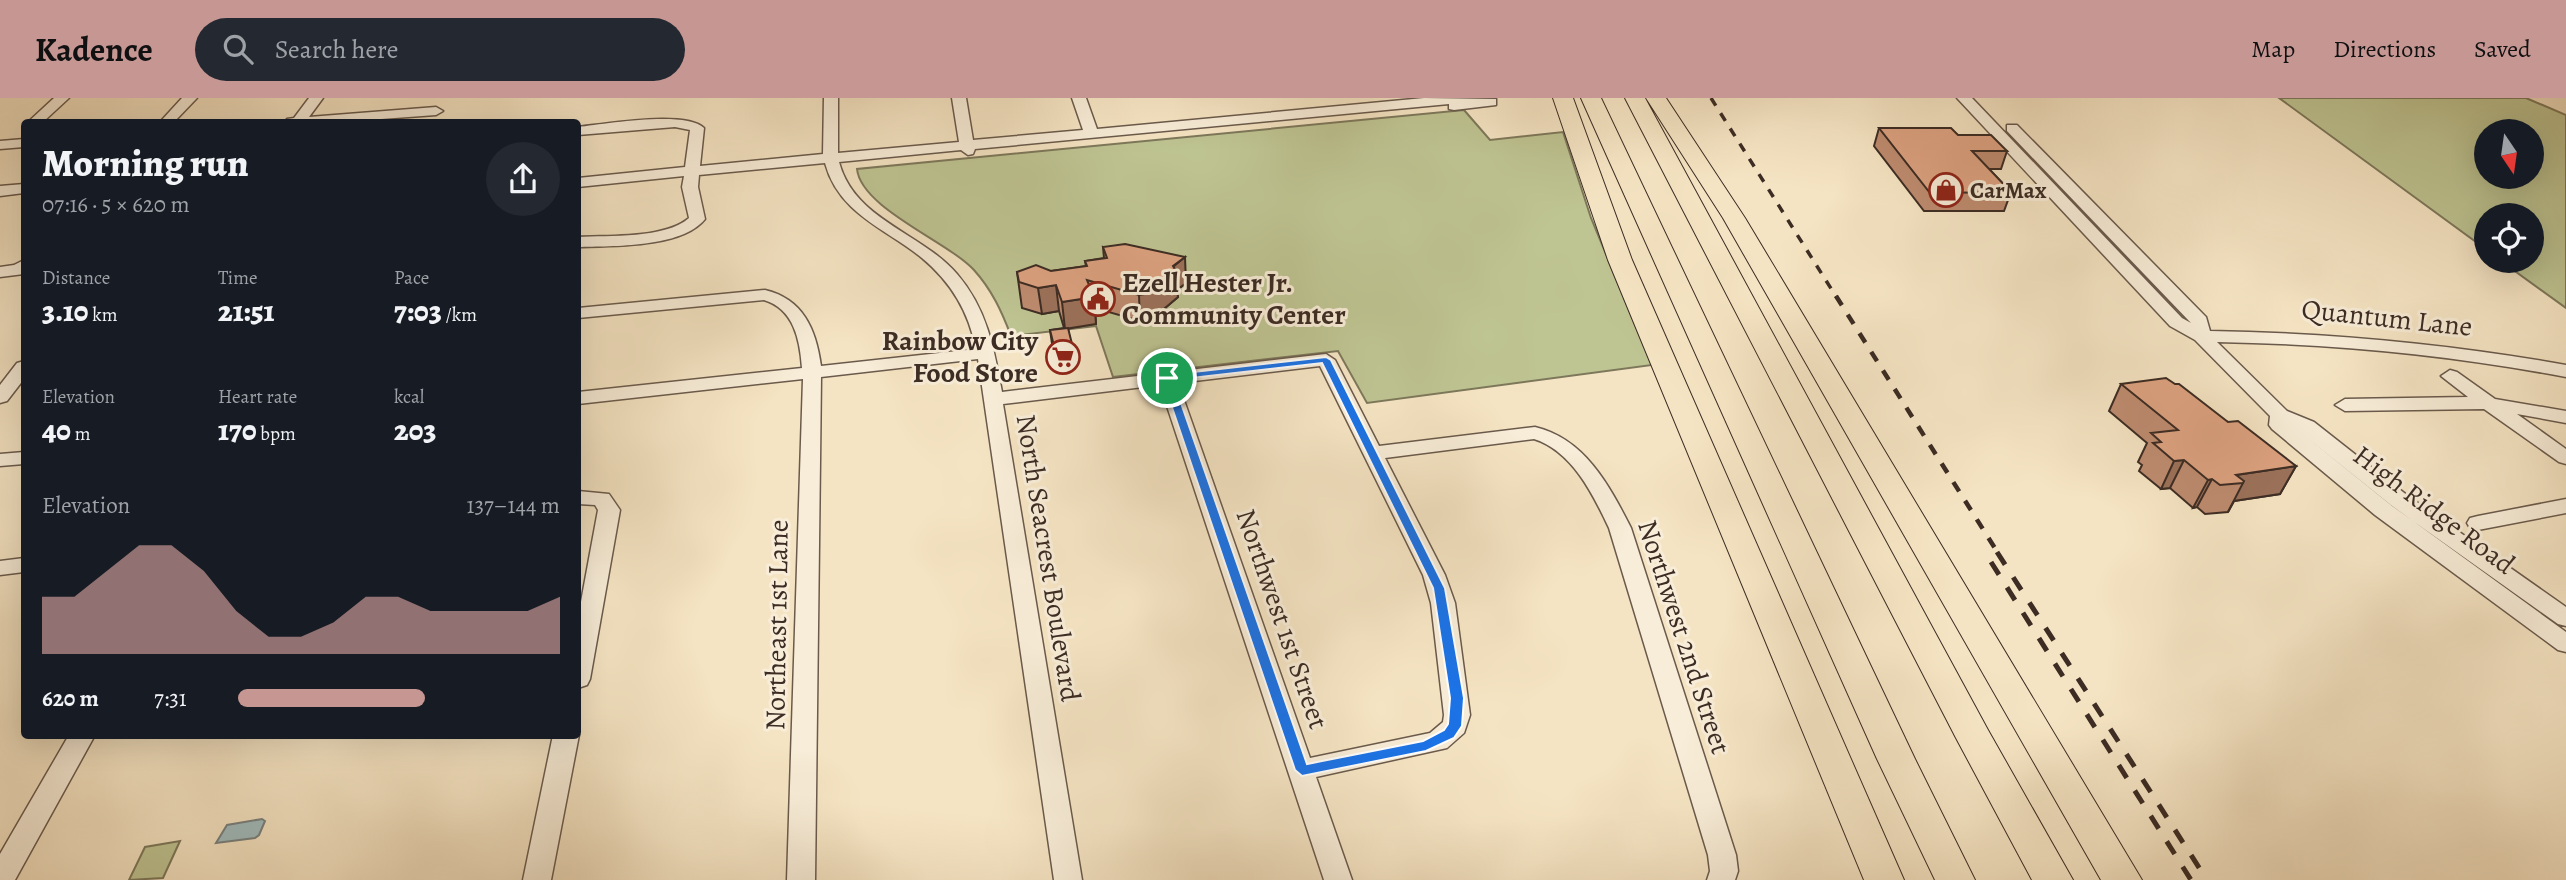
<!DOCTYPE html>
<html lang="en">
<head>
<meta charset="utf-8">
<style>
	body { margin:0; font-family:Alegreya,serif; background:#242831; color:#f1f3f6; height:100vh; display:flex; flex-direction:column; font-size:26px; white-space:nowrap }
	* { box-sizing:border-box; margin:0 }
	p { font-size:23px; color:#9ea1a6 }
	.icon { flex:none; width:38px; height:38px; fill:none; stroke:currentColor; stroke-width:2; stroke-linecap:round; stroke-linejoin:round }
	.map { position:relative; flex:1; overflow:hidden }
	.details { position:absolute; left:21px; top:21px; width:560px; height:620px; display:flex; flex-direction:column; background:#171b24; border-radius:7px; box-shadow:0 7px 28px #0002 }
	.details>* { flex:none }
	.needle { width:46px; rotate:167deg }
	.buttons { position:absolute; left:2474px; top:21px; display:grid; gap:14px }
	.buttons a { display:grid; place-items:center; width:70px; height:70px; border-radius:50%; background:#171b24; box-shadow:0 7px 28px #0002; font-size:35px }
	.pin { position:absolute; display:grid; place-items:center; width:60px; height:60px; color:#fff; margin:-30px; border:4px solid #fff; border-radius:50%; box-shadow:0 2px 7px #0007 }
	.round { display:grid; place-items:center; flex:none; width:74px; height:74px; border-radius:37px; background:#242831 }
	.summary { display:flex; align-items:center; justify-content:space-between; height:119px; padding:0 21px }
	h1 { font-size:38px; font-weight:800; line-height:52px }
	.stats { display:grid; grid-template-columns:repeat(3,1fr); gap:10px; height:119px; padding:7px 21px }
	.stats div { display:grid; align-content:center }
	.stats b { font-size:30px; font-weight:800 }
	.stats small { font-size:19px; font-weight:400 }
	.stats p { font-size:19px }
	.chart { height:196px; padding:14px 21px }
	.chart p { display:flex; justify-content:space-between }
	.chart svg { width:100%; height:126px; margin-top:7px; fill:#c59692; opacity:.7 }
	ul { padding:0 21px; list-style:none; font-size:23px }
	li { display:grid; grid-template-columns:112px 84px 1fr; align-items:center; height:52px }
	li i { height:18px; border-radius:9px; background:#c59692 }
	header { display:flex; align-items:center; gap:42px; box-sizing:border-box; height:98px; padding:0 35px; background:#c59692; color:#111 }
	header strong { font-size:33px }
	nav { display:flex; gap:38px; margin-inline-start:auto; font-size:24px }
	.search { width:490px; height:63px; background:#242831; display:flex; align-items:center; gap:18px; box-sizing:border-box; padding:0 24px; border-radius:38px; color:#9ea1a6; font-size:26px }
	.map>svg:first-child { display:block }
</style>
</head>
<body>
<header>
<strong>Kadence</strong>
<div class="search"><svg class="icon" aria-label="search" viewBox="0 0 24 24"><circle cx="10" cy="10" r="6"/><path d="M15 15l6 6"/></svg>Search here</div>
<nav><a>Map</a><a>Directions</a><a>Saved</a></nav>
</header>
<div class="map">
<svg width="2566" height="782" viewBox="0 0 2566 782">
	<rect width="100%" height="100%" fill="#f5e4c3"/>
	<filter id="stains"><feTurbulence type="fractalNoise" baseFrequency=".00286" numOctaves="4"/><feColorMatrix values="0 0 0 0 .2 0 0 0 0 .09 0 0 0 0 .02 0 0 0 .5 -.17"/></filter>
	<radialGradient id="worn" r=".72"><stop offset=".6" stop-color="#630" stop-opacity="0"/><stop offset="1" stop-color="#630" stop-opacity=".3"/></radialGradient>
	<path fill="#bec492" stroke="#7d785b" stroke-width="2" fill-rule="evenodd" d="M2279,0H2526L2566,17V210L2501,163H2532V117H2487V152ZM2487,33H2532V79H2487Z
		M1464,12L1490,42L1563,34L1591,120L1652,267L1367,305L1338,253L1113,279L1096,228L1011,238C1002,214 992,192 974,172C947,143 861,110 857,71Z
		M180,743L163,780L129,782L145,749Z"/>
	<path fill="#a0bcbe" stroke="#788280" stroke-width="2" d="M262,721L265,723L259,737L255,740L216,745L227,727Z"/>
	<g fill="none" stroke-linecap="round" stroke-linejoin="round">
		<g stroke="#6a5a4c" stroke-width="3">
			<path id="minor" d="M54,0H69L43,24H28Z
				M182,0H197L174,24H160Z
				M309,0H323L309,19L436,9L443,13L436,17L340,24H285L287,21L294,20Z
				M824,0H838V55L959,44L952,0H966L973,42L1083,32L1072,0H1086L1097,31L1424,0L1496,1V7L1454,12L1449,11V6L975,51L973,56L968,57L961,52L839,64C854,122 921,134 957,176C987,211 994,250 1002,294L1326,256L1335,262L1379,348L1535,329C1585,341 1609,387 1631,430L1736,757L1738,773L1735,782H1707L1710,773L1708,757L1609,430C1593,396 1572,353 1534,341L1385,360L1445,477L1455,505L1470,617L1464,635L1447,650L1316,679L1352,782H1324L1160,287L1003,306L1082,782H1054L978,261L821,279L815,782H787L803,281L578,306V294L802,270C800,242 794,211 764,202L578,220V210L765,192C803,201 816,231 821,268L976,251C969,214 951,184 922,160C885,130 839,116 825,65L699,77L698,89L705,121C682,150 612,148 578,149V139C609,137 665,141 689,120L682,89L684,78L578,89V80L685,69L690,32L675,29L578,37V29C604,26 686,12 704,30L700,68L823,56ZM1320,268L1423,477L1431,505L1444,617L1443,624L1430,635L1310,660L1178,285Z
				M1957,0H1972L2182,220L2191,225L2007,33V27H2017L2206,219L2210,233C2330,235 2448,246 2566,267V279C2450,257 2335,246 2217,244L2287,313L2314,324L2408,398L2566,509V528L2558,526L2392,408L2295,330L2391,407L2566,534V554L2558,552L2375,417L2272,331L2269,327L2270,318L2195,242L2170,228Z
				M24,41V49L0,51V43Z
				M24,86V95L0,98V88Z
				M24,162V176L0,179V169L14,167Z
				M24,263V281L7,303L0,305V287L17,265Z
				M2450,272L2457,274L2495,301L2566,313V325L2517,316L2566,351V366L2559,364L2484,311L2345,313L2335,307L2345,301L2468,299L2441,278Z
				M24,354V366L0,368V356Z
				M578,393L609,396L620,412L590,581L587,587L578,590V520L598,412L595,407L578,406Z
				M2566,401V415L2478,432L2470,430L2467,425L2470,420L2478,418Z
				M24,460V474L0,477V463Z
				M578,635L579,637L551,782H523L553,637H578Z
				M69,637H95L15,782H0V756Z"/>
		</g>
		<g stroke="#3c2c24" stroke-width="2">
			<path id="highway" d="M1553,0H1573L1632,162L1904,782H1864L1608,162Z
				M1581,0H1601L1915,661L1975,782H1935L1877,661Z
				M1625,0H1645L1988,632L2073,782H2032L1956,640Z
				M1646,0H1666L1745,120L2142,782H2101L1723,120Z"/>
		</g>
		<use href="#minor" fill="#f8edd8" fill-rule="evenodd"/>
		<use href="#highway" fill="#f5e4c3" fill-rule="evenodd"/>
		<path stroke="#3c2c24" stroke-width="3.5" stroke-dasharray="9 9" stroke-linecap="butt" d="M1711,0L1837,200"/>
		<path stroke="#3c2c24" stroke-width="4.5" stroke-dasharray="11 11" stroke-linecap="butt" d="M1836,198L1998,455"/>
		<path stroke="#3c2c24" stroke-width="5" stroke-dasharray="15 15" stroke-linecap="butt" d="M1997,454L2207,782
			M1991,464L2191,782"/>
	</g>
	<path fill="#be8b6f" stroke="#3c2c24" stroke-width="2" d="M1879,30L1958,37L2007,53L2001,71H1989L2011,94L2004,113H1924L1874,48Z
		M1103,149L1186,185L1177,192L1178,199L1152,221L1140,223L1095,210L1096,226L1068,230L1074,266L1056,269L1053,252L1050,232L1064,230L1059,213L1042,216L1022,210L1017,174L1051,173L1086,168L1085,163L1104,160Z
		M2121,286L2228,324L2296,368L2280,396L2234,403L2228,414L2205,416L2197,409L2193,410L2170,390L2161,391L2139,373L2142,367L2138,364L2147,345L2109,313Z"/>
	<path fill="#9b715a" stroke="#3c2c24" stroke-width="2" d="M1185,159L1186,185L1177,192L1178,199L1152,221L1140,223L1139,197Z
		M1056,187L1059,213L1042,216L1038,190Z
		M1094,199L1096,226L1065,231L1062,204Z
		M1072,246L1074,266L1056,269L1054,248Z
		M2184,362L2170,390L2161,391L2174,363Z
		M2296,368L2280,396L2234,403L2228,414L2243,385L2236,377Z
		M2212,381L2197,409L2193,410L2208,382Z"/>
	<path fill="#dda281" stroke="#3c2c24" stroke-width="2" d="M1879,30H1951L1958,37H1991L2007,53H1972L2011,94L1930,95Z
		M1125,146L1185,159L1173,168L1176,173L1150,195L1139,197L1087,182L1094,199L1062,204L1056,187L1038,190L1019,184L1017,174L1036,167L1051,173L1087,168L1085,163L1107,160L1103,149Z
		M1068,230L1072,246L1054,248L1050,232Z
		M2166,280L2175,286H2179L2228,324L2238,323L2296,368L2236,377L2244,383L2243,385L2220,387L2212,381L2208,382L2184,362L2174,363L2153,345L2161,344L2151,335L2178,332L2121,286Z"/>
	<path fill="#1a73e8" stroke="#fff" stroke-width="2" fill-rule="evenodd" d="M1326,259L1331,262L1445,490L1464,600L1462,628L1454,640L1426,653L1302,678L1295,672L1162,280L1167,277ZM1322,265L1433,490L1450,600L1448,626L1444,632L1423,643L1307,666L1173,282Z"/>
	<defs>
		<g id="shop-ring" transform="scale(1.75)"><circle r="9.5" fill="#f8edd8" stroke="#8f2418" stroke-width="1.5"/><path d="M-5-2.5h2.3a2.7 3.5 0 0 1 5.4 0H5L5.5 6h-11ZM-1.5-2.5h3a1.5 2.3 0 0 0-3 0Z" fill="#8f2418"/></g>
		<g id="civic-ring" transform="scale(1.75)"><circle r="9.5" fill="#f8edd8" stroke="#8f2418" stroke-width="1.5"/><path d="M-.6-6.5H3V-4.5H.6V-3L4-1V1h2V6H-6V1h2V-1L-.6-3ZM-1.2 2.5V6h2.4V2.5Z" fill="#8f2418"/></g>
		<g id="supermarket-ring" transform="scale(1.75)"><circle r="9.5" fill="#f8edd8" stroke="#8f2418" stroke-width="1.5"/><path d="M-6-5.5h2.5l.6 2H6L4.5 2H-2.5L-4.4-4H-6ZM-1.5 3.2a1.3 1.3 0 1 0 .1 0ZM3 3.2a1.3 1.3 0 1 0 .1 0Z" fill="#8f2418"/></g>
	</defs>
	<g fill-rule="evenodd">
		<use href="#shop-ring" x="1946" y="92"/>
		<use href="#civic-ring" x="1098" y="201"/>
		<use href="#supermarket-ring" x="1063" y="259"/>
	</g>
	<g text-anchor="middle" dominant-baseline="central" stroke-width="6" stroke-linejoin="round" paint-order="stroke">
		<g font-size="23" font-weight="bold" fill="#3c2c24" stroke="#f8edd8" text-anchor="start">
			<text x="1970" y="92">CarMax</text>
		</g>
		<g font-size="28" font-weight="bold" fill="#3c2c24" stroke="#f8edd8" text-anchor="start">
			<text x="1122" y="185">Ezell Hester Jr.<tspan x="1122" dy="32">Community Center</tspan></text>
			<text x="1038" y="243" text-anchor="end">Rainbow City<tspan x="1038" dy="32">Food Store</tspan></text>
		</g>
		<g font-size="28" fill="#3c2c24" stroke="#f8edd8">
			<text transform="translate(2387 220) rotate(6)">Quantum Lane</text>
			<text transform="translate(2434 412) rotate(37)">High Ridge Road</text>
			<text transform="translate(1048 460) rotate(81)">North Seacrest Boulevard</text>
			<text transform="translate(1282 521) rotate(71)">Northwest 1st Street</text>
			<text transform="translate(777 527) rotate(-89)">Northeast 1st Lane</text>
			<text transform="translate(1684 539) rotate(72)">Northwest 2nd Street</text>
		</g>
	</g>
	<rect width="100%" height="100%" filter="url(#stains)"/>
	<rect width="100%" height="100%" fill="url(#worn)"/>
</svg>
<div class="buttons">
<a><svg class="needle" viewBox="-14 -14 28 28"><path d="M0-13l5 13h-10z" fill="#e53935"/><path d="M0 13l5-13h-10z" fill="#9ea1a6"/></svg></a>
<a><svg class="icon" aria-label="locate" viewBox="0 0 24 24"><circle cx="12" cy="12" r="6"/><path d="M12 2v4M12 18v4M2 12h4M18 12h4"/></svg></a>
</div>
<div class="pin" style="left:1167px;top:280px;background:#1e9e55"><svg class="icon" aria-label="arrive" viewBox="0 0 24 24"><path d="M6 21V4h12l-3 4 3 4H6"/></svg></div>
<section class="details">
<div class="summary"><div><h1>Morning run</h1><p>07:16 · 5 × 620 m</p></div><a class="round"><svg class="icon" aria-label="share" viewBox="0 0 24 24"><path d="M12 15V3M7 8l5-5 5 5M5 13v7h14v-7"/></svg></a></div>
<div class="stats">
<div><p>Distance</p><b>3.10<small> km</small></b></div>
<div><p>Time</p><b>21:51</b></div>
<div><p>Pace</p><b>7:03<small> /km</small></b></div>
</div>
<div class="stats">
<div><p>Elevation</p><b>40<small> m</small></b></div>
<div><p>Heart rate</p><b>170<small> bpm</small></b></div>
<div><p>kcal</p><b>203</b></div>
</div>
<div class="chart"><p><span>Elevation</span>137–144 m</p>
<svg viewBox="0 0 160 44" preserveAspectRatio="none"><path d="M0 44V24L10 24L20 15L30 6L40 6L50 15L60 29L70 38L80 38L90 33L100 24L110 24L120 29L130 29L140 29L150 29L160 24V44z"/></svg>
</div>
<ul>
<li><b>620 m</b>7:31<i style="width:58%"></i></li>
</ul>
</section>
</div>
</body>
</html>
